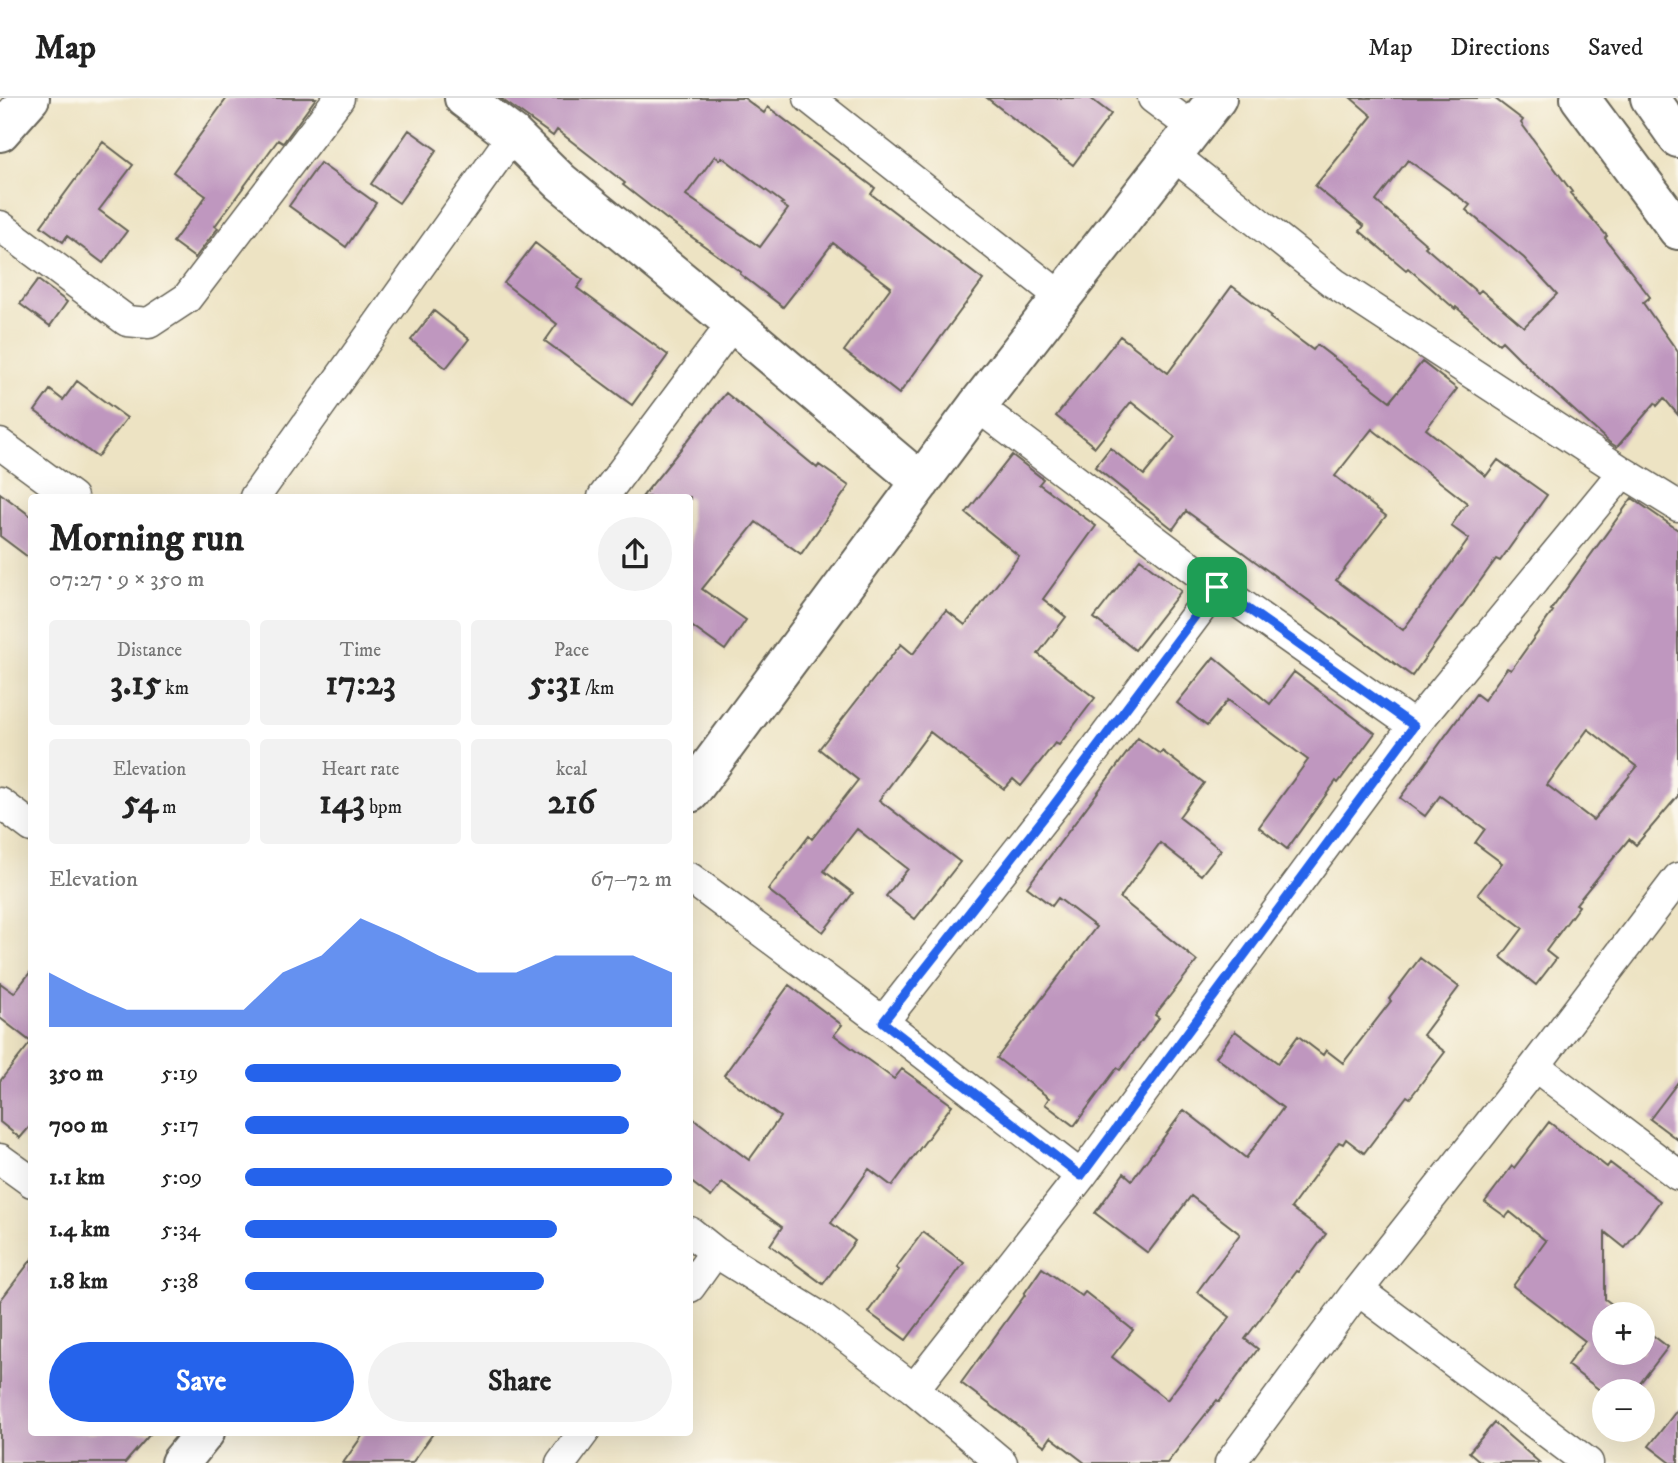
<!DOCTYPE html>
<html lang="en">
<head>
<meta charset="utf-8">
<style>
	body { margin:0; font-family:"IM FELL DW Pica",serif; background:#f2f2f2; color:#222; height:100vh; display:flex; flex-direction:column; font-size:26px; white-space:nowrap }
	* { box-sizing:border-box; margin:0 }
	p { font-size:23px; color:#767676 }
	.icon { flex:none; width:38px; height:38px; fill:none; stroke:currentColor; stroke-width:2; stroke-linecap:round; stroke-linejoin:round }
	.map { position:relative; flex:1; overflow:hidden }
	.drawer { position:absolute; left:28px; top:396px; width:665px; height:942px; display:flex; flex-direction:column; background:#fff; border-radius:7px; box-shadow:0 7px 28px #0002 }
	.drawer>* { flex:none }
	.buttons { position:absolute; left:1592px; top:1204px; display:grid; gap:14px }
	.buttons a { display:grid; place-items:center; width:63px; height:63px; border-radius:50%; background:#fff; box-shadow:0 7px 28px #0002; font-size:35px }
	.pin { position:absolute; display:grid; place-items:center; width:60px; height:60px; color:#fff; margin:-30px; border-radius:14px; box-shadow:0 4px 10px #0006 }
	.round { display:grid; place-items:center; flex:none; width:74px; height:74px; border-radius:37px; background:#f2f2f2 }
	.summary { display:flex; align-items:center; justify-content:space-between; height:119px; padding:0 21px }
	h1 { font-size:38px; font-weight:700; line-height:52px }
	.figures { display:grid; grid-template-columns:repeat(3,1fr); gap:10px; height:119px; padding:7px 21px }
	.figures div { display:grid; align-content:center; border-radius:7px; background:#f2f2f2; text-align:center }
	.figures b { font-size:35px; font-weight:700 }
	.figures small { font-size:19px; font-weight:400 }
	.figures p { font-size:19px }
	.chart { height:196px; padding:14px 21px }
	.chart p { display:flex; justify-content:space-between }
	.chart svg { width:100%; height:126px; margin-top:7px; fill:#2563eb; opacity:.7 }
	.cta { display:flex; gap:14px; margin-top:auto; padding:14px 21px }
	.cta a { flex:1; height:80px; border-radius:42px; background:#2563eb; color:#fff; font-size:28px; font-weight:700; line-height:80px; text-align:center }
	.cta a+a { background:#f2f2f2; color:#222 }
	ul { padding:0 21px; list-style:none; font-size:23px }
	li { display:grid; grid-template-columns:112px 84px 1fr; align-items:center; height:52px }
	li i { height:18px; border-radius:9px; background:#2563eb }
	header { display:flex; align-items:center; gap:42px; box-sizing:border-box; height:98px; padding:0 35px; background:#fff; border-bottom:2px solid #e0e0e0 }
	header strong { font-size:33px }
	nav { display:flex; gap:38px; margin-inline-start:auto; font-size:24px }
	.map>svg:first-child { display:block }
</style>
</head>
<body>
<header>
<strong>Map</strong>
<nav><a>Map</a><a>Directions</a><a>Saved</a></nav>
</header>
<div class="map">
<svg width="1678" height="1365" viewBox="0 0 1678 1365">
	<rect width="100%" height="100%" fill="#fbf7ec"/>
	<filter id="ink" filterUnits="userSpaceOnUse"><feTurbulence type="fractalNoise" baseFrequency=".0143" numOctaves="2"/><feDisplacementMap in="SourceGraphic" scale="14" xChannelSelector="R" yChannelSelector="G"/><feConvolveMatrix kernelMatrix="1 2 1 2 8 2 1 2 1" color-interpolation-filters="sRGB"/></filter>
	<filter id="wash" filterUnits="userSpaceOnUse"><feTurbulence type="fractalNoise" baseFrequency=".00686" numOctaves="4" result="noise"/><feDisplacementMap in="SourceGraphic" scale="28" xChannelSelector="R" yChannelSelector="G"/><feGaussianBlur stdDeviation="1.57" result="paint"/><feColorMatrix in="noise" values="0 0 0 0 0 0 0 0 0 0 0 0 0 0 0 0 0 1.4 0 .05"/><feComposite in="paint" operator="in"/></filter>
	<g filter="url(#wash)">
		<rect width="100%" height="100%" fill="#ede3c3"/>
		<g id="blocks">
			<path fill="#bf97bf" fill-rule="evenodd" d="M227,0H316L283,45L278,42L215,128L218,130L195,160L173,144L206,98L173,74Z
				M500,0H744L764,15L768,9L823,51L875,90L871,96L983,182L899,296L844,253L891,189L833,145L783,209L740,176L741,174L665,120L623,87L625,85L557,32L553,38ZM715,58L720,62L722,59L783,105L781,106L788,111L760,149L686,97Z
				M987,0H1090L1111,16L1073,67Z
				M1351,0H1494L1523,22L1521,25L1572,94L1570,95L1607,138L1605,140L1650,199L1643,205L1678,254V317L1664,300L1657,308L1655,305L1617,349L1609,344L1545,286L1502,243L1499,246L1456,209L1455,211L1408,170L1406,172L1360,133L1364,128L1315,88L1372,18ZM1408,62L1470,107L1466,112L1524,160L1557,196L1524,229L1481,192L1478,195L1425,149L1427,147L1376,103Z
				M409,32L437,52L399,105L371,86Z
				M103,44L133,67L99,112L127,133L103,165L67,138L63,144L41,128Z
				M320,65L376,105L346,149L289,108Z
				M535,145L583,182L577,190L668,257L632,307L545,243L557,226L504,185Z
				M38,182L67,204L50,228L20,206Z
				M1232,188L1272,218L1270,220L1313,252L1317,247L1390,303L1422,264L1457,291L1426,331L1486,378L1498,362L1547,397L1500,463L1496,461L1412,578L1186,413L1173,431L1095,369L1110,350L1144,377L1175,339L1131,304L1095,349L1056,318L1120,238L1168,275ZM1372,331L1467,405L1451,428L1469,441L1403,532L1336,482L1386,418L1335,378Z
				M434,213L469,241L446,270L411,242Z
				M77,283L127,320L97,359L35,313L50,292L63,302Z
				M726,295L817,370L819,367L849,388L801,456L756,424L702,491L746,522L725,552L690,527V399H642Z
				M1012,357L1043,381L1039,386L1096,428L1043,501L1066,519L1038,556L1095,600L1059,647L1055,645L1021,688L1013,681L1004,691L930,634L879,702L960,764L915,821L886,798L908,771L857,731L824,773L853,795L823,834L768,792L809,738L812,741L858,682L819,651L901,546L913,556L946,512L965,527L1019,458L966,415Z
				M0,395L32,419V462L0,438Z
				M1632,400L1678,432V698L1636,747L1629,741L1576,806L1579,808L1546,853L1556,861L1536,887L1501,859L1523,830L1478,796L1502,765L1475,745L1485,731L1440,698L1425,718L1400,700L1476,596L1484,602L1507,570L1511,572L1553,513L1551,512ZM1588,631L1637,669L1593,722L1547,687Z
				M1140,461L1181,493L1135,552L1094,520Z
				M1214,559L1270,606L1294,574L1375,635L1338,685L1336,683L1287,751L1259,729L1308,662L1228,602L1207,628L1177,605Z
				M1138,640L1160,656L1162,653L1204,685L1179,719L1221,752L1201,777L1160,745L1120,800L1197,863L1155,917L1159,920L1120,972L1117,970L1074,1028L1045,1006L1049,1000L997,960L1096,829L1058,800L1052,808L1027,789Z
				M1420,860L1459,889L1423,937L1445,954L1410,1000L1407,998L1364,1055L1346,1041L1343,1046L1339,1044L1291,1110L1326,1136L1298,1174L1296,1173L1245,1241L1258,1251L1219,1304L1217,1302L1167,1365H1085L1051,1339L1045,1348L961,1285L1025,1197L1024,1196L1042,1170L1082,1198L1085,1194L1133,1232L1112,1259L1167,1302L1230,1219L1197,1194L1240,1136L1191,1098L1148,1155L1095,1115L1124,1075L1132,1082L1184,1012L1246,1060L1283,1010L1216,959L1235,933L1278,965L1298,938L1323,957L1326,952L1343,965L1391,903L1389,901Z
				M32,872V1026L20,1040L0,1024V983L31,944L0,920V885L14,895Z
				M789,887L842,927L834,937L894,981L902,971L952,1007L892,1088L869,1071L831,1125L855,1143L823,1186L770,1147L782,1129L722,1085L711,1099L690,1083V1018L749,1062L780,1019L724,977Z
				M1678,984V1042L1650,1021Z
				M1549,1024L1607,1069L1610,1065L1660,1103L1625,1150L1605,1134V1201L1625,1216H1605V1255H1643V1230L1668,1249L1634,1293H1601L1567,1267L1585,1243L1513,1188L1546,1143L1510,1114L1506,1119L1485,1104L1512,1068L1514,1070Z
				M923,1134L964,1165L906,1242L868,1214L899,1172L896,1170Z
				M32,1161V1334H152L125,1365H0V1203Z
				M1678,1311V1365H1671L1649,1348Z
				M1494,1325L1540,1365H1482L1469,1354Z
				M365,1334H434L412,1365H343Z"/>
		</g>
	</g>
	<g filter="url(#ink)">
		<use href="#blocks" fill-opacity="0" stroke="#656256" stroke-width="2"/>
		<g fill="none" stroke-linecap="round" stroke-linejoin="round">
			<g stroke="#656256" stroke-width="33">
				<path id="street" d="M809,0L1061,199
					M1153,0L1193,30
					M1172,56L1334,185L1623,374L1678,408
					M0,128L127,223L149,225L187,200L339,0
					M977,308L1217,489L1414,628
					M0,346L72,399
					M255,399L513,37
					M603,399L733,225
					M0,705L32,729
					M690,780L883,924L1081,1078
					M883,924L1053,708L1217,489
					M1535,968L1678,1077
					M0,1061L32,1084
					M690,1134L715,1154L820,1219L914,1291L1002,1365
					M690,1189L715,1154
					M1358,1192L1588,1365
					M914,1291L1081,1078L1414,628L1623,374
					M561,1365L584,1334
					M1230,1365L1358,1192L1535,968L1678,780"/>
			</g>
			<g stroke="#656256" stroke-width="42">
				<path id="secondary" d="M464,0L513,37L561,84L733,225L921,384
					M1580,0L1678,132
					M1650,0L1678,40
					M0,34L30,0
					M690,695L977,308L1217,0
					M180,1365L205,1334"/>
			</g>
			<use href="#street" stroke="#fff" stroke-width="30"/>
			<use href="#secondary" stroke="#fff" stroke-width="38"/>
		</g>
	</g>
	<g fill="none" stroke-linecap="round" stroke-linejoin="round" filter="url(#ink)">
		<g stroke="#fff" stroke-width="14">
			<path id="route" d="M1217,489L1414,628L1081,1078L883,924L1053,708Z"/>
		</g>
		<use href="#route" stroke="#2563eb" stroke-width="9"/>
	</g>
</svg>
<div class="buttons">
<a>+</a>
<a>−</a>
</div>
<div class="pin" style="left:1217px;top:489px;background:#1e9e55"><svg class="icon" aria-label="arrive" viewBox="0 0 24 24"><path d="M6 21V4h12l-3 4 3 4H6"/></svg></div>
<section class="drawer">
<div class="summary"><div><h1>Morning run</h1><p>07:27 · 9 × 350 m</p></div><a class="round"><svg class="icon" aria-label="share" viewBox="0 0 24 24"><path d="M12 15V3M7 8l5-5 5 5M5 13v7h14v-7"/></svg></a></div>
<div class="figures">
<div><p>Distance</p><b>3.15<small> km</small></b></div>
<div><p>Time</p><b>17:23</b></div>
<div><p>Pace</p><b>5:31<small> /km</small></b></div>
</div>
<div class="figures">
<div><p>Elevation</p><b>54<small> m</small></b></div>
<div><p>Heart rate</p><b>143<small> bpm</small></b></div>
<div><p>kcal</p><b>216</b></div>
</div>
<div class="chart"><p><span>Elevation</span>67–72 m</p>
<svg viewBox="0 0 160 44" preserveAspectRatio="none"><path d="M0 44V25L10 32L20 38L30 38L40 38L50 38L60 25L70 19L80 6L90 12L100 19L110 25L120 25L130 19L140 19L150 19L160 25V44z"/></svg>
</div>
<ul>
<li><b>350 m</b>5:19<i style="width:88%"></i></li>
<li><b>700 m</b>5:17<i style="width:90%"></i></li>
<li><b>1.1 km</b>5:09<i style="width:100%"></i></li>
<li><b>1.4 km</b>5:34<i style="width:73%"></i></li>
<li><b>1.8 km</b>5:38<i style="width:70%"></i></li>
</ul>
<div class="cta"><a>Save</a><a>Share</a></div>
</section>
</div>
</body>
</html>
